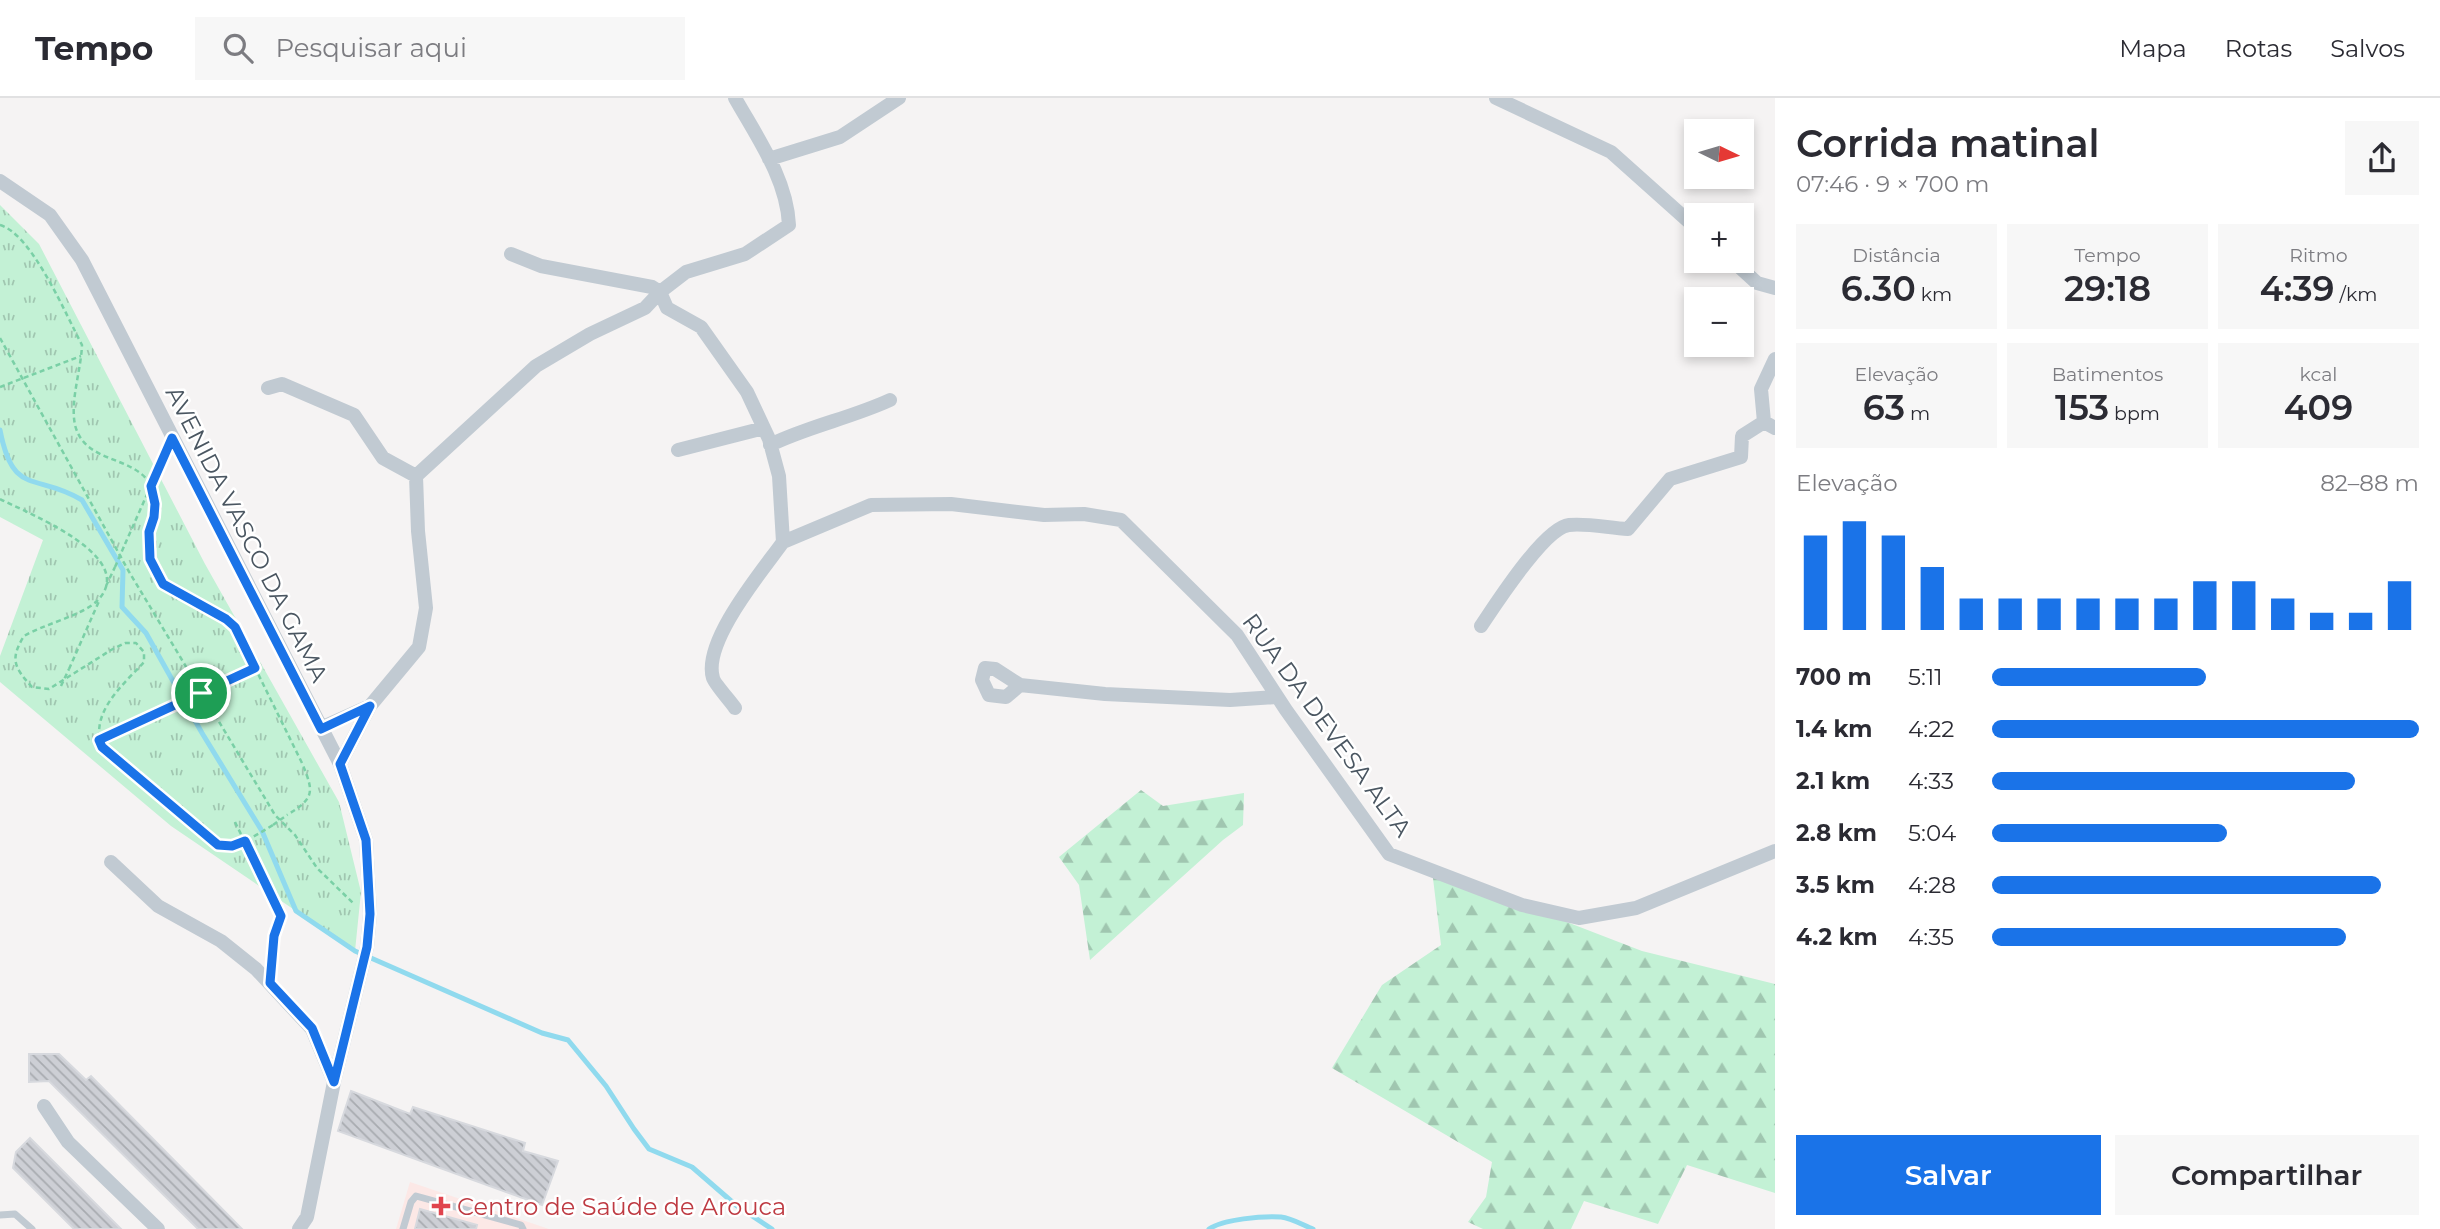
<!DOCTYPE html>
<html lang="pt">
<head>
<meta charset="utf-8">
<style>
	body { margin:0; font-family:Montserrat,sans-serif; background:#f7f7f7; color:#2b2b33; height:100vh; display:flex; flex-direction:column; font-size:26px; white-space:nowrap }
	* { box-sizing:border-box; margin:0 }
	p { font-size:23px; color:#7c7c81 }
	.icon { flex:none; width:38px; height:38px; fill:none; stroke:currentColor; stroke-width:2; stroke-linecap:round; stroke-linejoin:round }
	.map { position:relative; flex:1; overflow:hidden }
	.panel { display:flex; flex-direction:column; background:#fff; width:665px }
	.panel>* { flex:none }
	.needle { width:46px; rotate:95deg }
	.tools { position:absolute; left:1684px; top:21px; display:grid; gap:14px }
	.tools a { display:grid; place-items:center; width:70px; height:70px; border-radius:0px; background:#fff; box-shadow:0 4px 10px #0003; font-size:35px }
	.pin { position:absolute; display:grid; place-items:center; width:60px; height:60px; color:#fff; margin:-30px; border:4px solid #fff; border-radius:50%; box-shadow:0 2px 7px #0007 }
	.round { display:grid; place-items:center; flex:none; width:74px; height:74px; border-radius:0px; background:#f7f7f7 }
	.headline { display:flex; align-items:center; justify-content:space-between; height:119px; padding:0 21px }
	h1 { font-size:38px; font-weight:600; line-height:52px }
	.metrics { display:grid; grid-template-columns:repeat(3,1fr); gap:10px; height:119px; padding:7px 21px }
	.metrics div { display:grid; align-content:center; border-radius:0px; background:#f7f7f7; text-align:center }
	.metrics b { font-size:35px; font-weight:600 }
	.metrics small { font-size:19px; font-weight:400 }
	.metrics p { font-size:19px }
	.chart { height:196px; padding:14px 21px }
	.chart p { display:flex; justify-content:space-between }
	.chart svg { width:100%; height:126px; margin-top:7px; stroke:#1a73e8; stroke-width:6 }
	.cta { display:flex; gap:14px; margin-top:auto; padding:14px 21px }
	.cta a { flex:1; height:80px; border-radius:0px; background:#1a73e8; color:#fff; font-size:28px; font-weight:600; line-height:80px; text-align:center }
	.cta a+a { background:#f7f7f7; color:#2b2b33 }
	ul { padding:0 21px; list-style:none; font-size:23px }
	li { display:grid; grid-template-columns:112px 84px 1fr; align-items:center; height:52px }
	li i { height:18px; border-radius:9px; background:#1a73e8 }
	header { display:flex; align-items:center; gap:42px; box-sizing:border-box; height:98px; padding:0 35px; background:#fff; border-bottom:2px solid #e1e1e2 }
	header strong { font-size:33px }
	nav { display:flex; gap:38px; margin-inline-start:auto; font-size:24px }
	.search { width:490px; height:63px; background:#f7f7f7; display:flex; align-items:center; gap:18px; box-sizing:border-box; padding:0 24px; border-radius:0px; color:#7c7c81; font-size:26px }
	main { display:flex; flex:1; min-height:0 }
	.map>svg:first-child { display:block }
</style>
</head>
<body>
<header>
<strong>Tempo</strong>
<div class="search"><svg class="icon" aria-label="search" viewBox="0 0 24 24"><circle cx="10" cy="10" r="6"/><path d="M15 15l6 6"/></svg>Pesquisar aqui</div>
<nav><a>Mapa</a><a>Rotas</a><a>Salvos</a></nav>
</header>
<main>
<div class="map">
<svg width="1775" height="1131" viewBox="0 0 1775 1131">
	<defs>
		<pattern id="grass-tufts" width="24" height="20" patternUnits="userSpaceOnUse" patternTransform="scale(1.75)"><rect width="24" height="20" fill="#c3f1d5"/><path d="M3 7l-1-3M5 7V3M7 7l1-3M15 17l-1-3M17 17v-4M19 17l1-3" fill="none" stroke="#a0c6b0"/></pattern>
		<pattern id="forest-firs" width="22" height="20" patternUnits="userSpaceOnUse" patternTransform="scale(1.75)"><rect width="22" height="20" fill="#c3f1d5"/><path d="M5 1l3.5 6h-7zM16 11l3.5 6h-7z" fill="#a0c6b0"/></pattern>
		<pattern id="building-back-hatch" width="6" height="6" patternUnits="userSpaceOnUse" patternTransform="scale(1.75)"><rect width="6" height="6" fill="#cdcfd5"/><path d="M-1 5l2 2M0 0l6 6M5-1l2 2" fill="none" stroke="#a8abb0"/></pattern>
	</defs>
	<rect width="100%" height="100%" fill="#f5f3f3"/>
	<path fill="#fce8e6" d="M410,1084L549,1131H396Z"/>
	<path fill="url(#grass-tufts)" d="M0,107L39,146L205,466L339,704L361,794L355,853L171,728L0,584V558L43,442L0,419Z"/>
	<path fill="url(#forest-firs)" d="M1141,692L1163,708L1244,695L1243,727L1223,742L1090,862L1079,787L1059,759Z
		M1432,772L1642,853L1775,886V1095L1687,1067L1658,1126L1584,1103L1571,1131H1483L1468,1124L1486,1099L1492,1064L1332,970L1382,887L1441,847Z"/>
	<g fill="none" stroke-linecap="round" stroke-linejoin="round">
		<path stroke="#90daee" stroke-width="5" d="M0,332C13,400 36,374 82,402L123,472L122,509L146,535L202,635L262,733L296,813L355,853L542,935L568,942L606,988L634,1031L649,1051L692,1069L737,1108L772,1131
			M1209,1131C1224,1121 1262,1118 1281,1119C1291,1120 1303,1127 1313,1131"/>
	</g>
	<path fill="url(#building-back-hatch)" stroke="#d7d9de" stroke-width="2" d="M29,956H59L86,982L91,978L242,1131H198L49,983L29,984Z
		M351,993L410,1016L413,1009L525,1045L523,1053L558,1063L542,1107L338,1033Z
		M30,1040L121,1131H74L13,1070L16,1054Z
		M420,1111L477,1127L476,1131H415Z"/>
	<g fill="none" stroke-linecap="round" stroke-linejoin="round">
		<path stroke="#7ad0a6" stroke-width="2.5" stroke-dasharray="5 3.5" stroke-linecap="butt" d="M0,127C32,136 66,217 82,247C81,273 70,302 75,327C85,367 135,356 152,389C160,405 150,419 149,436C146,455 153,470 163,486L226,521L235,529L302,665C314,694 315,700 287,717
			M0,240L128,472L275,717L295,737L317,770L353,805
			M0,289L81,258
			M0,401C27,415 141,459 97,503C83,517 42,527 24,538C9,562 15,570 32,589L49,591L111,552L125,545H136L144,554V564C123,587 89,615 102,649L218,747C239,749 255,738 273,727
			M125,446L165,356
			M106,488L115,469
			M69,571L100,501
			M99,642L255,570
			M235,724L281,818L274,838L271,867"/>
		<path stroke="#c1cad2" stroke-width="7" d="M0,1117L15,1116L32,1131
			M403,1131L411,1104L416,1098L521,1127L523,1131"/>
		<path stroke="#c1cad2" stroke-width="14" d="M1496,0L1611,54L1696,130
			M769,61L840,39L899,0
			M0,83L50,117L82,162L340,666L366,742L370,816L367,849L334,984L307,1119L299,1131
			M511,156L541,168L652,189L660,194
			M1733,163L1757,185L1775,190
			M660,194L667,210L701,229L747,294L769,341L779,378L783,444
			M1775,261L1761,291L1764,324L1775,330
			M268,290L282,286L354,317L383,360L416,378
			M770,347C809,328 851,320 890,302
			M678,352L764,330
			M783,444L871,407L951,406L1044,417L1084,416L1121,422L1237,537L1286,612L1389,756L1522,807L1579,820L1636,810L1775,753
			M1481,528C1496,506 1544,430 1569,427C1587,425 1609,430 1628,431L1670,381L1741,359L1742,338L1764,324
			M1020,587L1006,599L989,597L982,582L985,570L995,571L1020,587L1105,596L1230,602L1277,599
			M735,610C731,604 714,585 713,580C702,544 763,472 783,444
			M321,630L370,608
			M340,666L370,608L419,549L426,510L418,433L416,378L536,268L590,236L645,210L660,194L686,174L745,156L789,127C787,81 757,39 735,0
			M111,764L158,808L221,843L256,871L312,931L334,984
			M44,1008L68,1044L158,1131"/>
		<path stroke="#7ad0a6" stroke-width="2.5" stroke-dasharray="5 3.5" stroke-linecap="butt" d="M115,469L125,446
			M61,588L69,571
			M273,727L287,717"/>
	</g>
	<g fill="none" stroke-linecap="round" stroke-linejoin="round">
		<g stroke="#fff" stroke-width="14">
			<path id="route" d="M172,340L321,631L370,608L340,666L366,742L370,816L367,849L334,984L312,930L270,885L274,838L281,818L245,743L232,748L218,747L102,649L99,642L255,570L235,529L226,521L163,486L150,461L149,434L154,419L155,406L151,388Z"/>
		</g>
		<use href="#route" stroke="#1a73e8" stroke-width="9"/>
	</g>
	<path fill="#e0444e" stroke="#fff" stroke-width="2.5" d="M437.5 1097.5h7v7h7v7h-7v7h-7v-7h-7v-7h7z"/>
	<g text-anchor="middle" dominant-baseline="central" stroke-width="5" stroke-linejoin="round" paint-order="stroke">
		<g font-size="24" fill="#4a5661" stroke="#fff">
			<text transform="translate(247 436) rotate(63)">AVENIDA VASCO DA GAMA</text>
			<text transform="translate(1327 627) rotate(54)">RUA DA DEVESA ALTA</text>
		</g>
		<g font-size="24" fill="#be3a42" stroke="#fff" text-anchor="start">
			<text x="457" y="1108">Centro de Saúde de Arouca</text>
		</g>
	</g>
</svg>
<div class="tools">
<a><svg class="needle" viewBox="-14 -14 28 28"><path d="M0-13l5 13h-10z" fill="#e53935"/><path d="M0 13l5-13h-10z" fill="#7c7c81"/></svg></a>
<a>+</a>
<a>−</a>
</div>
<div class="pin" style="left:201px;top:595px;background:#1e9e55"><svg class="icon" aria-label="arrive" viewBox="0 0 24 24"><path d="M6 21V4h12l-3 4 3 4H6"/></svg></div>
</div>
<section class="panel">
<div class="headline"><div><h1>Corrida matinal</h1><p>07:46 · 9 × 700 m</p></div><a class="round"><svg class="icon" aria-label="share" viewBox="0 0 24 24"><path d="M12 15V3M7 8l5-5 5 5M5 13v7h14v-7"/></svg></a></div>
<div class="metrics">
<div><p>Distância</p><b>6.30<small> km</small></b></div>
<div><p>Tempo</p><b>29:18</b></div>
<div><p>Ritmo</p><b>4:39<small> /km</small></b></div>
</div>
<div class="metrics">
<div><p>Elevação</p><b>63<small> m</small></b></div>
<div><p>Batimentos</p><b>153<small> bpm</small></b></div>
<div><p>kcal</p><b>409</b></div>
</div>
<div class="chart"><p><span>Elevação</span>82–88 m</p>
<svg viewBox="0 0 160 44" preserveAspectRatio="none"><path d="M5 44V11M15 44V6M25 44V11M35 44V22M45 44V33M55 44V33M65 44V33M75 44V33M85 44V33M95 44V33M105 44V27M115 44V27M125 44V33M135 44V38M145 44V38M155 44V27"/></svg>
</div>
<ul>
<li><b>700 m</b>5:11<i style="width:50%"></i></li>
<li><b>1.4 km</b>4:22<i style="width:100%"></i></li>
<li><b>2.1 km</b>4:33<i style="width:85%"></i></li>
<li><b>2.8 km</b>5:04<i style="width:55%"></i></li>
<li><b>3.5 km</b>4:28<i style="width:91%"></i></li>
<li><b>4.2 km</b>4:35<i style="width:83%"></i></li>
</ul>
<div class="cta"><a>Salvar</a><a>Compartilhar</a></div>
</section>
</main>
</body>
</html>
